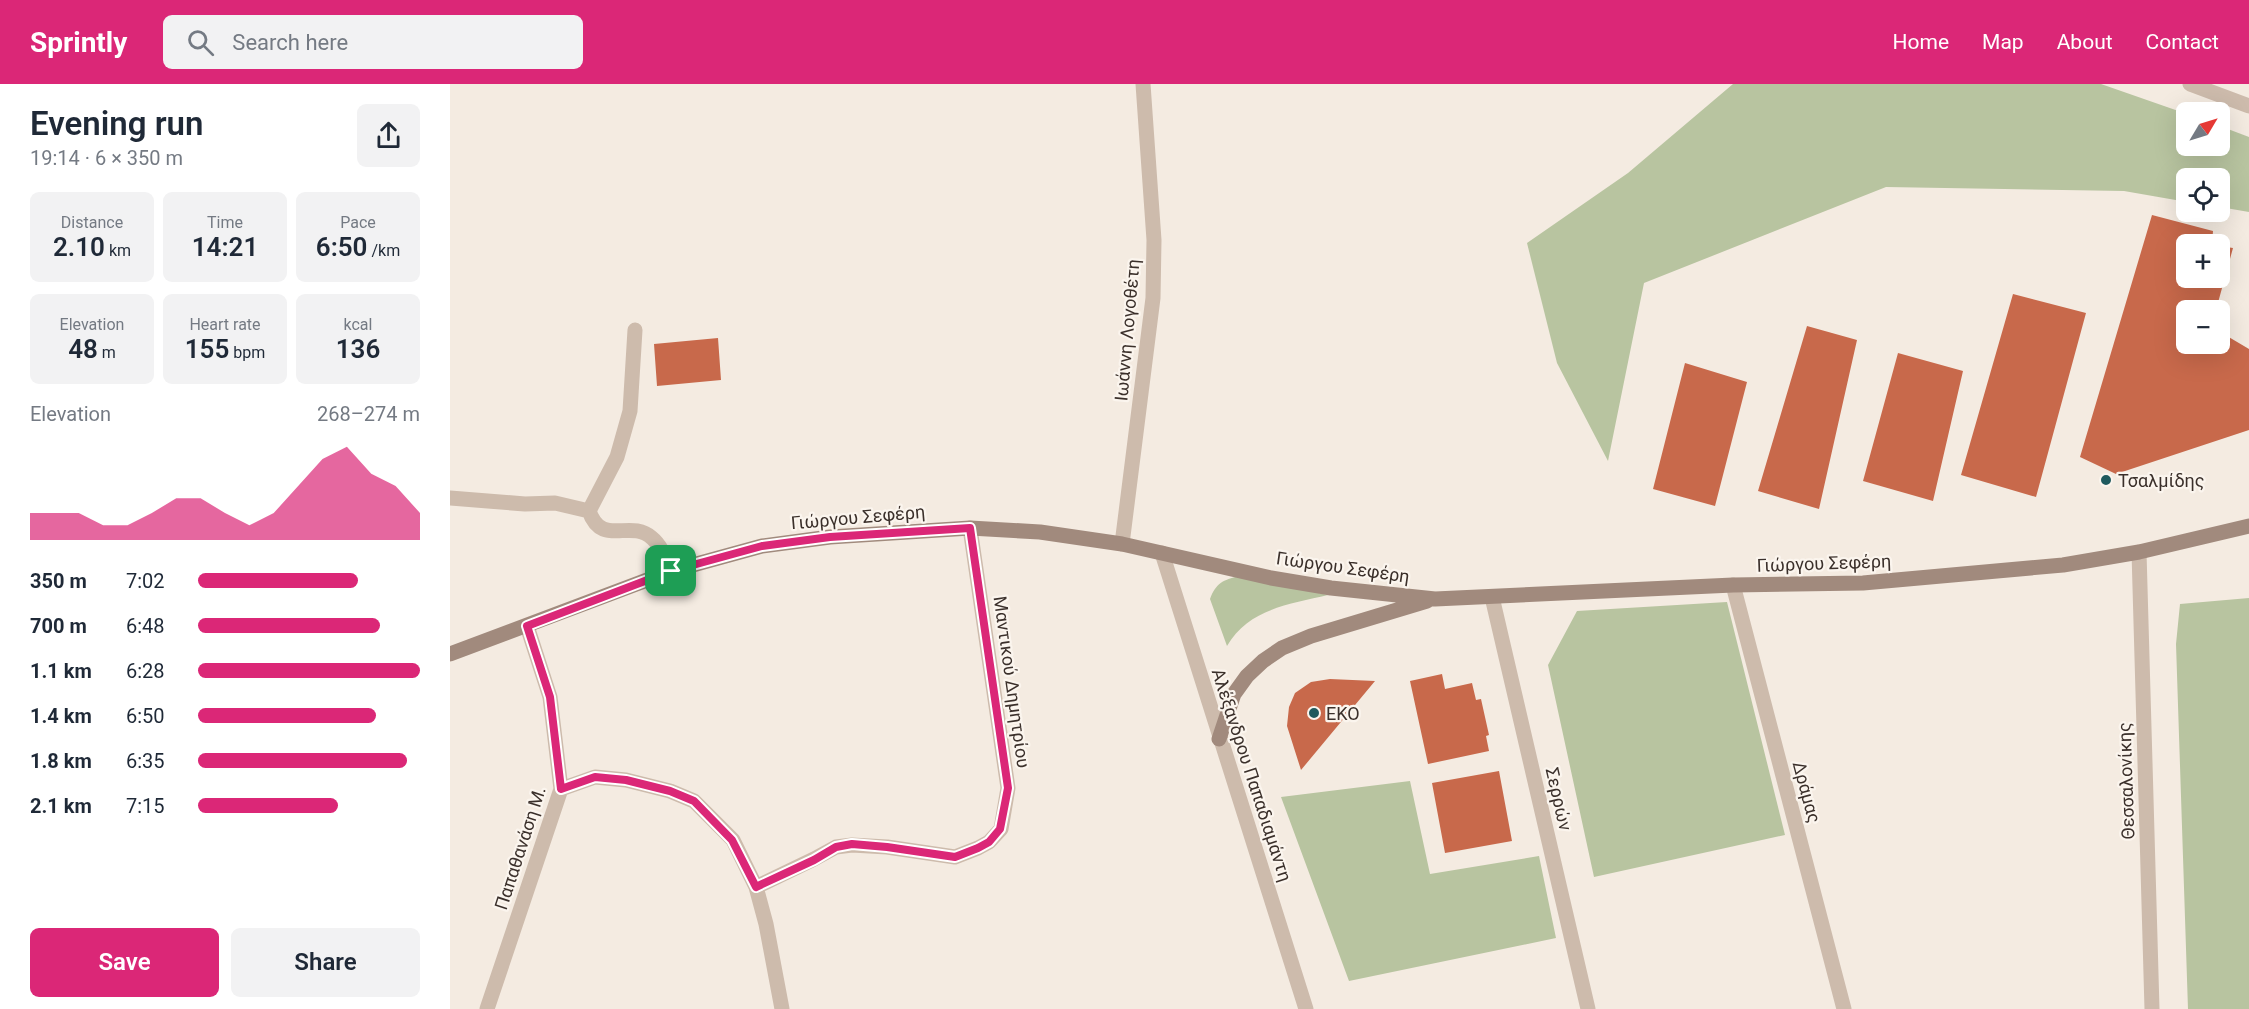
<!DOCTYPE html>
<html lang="en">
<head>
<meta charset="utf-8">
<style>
	body { margin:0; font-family:Roboto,sans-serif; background:#f2f2f3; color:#1f2937; height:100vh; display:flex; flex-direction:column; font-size:22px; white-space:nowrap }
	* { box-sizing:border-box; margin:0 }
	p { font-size:20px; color:#747a83 }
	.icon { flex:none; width:33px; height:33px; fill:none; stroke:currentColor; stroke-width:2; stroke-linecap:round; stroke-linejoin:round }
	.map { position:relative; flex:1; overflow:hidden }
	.drawer { display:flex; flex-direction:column; background:#fff; width:450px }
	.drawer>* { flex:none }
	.needle { width:39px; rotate:52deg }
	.controls { position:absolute; left:1726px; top:18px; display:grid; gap:12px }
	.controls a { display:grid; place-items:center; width:54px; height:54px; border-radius:9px; background:#fff; box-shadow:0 6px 24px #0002; font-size:30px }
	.pin { position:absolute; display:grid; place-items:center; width:51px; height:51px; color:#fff; margin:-26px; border-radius:12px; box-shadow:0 3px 9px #0006 }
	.round { display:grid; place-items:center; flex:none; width:63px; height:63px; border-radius:9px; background:#f2f2f3 }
	.head { display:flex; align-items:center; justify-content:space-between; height:102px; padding:0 30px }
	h1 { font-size:33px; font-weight:600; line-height:45px }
	.stats { display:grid; grid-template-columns:repeat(3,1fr); gap:9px; height:102px; padding:6px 30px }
	.stats div { display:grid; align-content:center; border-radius:9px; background:#f2f2f3; text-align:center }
	.stats b { font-size:26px; font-weight:600 }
	.stats small { font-size:16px; font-weight:400 }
	.stats p { font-size:16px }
	.chart { height:168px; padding:12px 30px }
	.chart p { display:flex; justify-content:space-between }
	.chart svg { width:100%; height:108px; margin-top:6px; fill:#db2777; opacity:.7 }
	.button { display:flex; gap:12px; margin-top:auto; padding:12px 30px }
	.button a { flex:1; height:69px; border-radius:9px; background:#db2777; color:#fff; font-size:24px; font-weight:600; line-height:69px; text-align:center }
	.button a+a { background:#f2f2f3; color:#1f2937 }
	ul { padding:0 30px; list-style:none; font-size:20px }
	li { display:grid; grid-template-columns:96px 72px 1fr; align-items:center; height:45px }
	li i { height:15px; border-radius:8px; background:#db2777 }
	header { display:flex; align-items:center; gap:36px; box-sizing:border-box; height:84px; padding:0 30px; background:#db2777; color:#fff }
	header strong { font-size:28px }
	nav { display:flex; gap:33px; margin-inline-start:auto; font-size:21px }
	.search { width:420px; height:54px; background:#f2f2f3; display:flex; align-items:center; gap:15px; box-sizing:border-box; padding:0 21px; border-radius:9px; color:#747a83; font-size:22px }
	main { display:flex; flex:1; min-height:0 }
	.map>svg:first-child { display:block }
</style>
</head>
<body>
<header>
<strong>Sprintly</strong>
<div class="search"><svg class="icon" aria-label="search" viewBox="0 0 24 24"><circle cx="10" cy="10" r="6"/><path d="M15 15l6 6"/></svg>Search here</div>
<nav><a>Home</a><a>Map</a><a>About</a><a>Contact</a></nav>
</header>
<main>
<section class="drawer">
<div class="head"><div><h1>Evening run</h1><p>19:14 · 6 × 350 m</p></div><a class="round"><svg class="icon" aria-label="share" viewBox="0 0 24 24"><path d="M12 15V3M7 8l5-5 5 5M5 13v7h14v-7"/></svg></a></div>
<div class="stats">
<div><p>Distance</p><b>2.10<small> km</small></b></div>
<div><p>Time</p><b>14:21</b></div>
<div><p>Pace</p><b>6:50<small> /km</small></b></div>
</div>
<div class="stats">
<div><p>Elevation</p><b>48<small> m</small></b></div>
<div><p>Heart rate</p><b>155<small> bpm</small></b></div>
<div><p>kcal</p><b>136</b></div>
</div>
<div class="chart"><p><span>Elevation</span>268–274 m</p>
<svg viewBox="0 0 160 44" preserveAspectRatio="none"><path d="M0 44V33L10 33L20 33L30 38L40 38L50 33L60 27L70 27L80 33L90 38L100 33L110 22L120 11L130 6L140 17L150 22L160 33V44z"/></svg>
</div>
<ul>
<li><b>350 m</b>7:02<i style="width:72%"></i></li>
<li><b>700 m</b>6:48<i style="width:82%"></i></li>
<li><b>1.1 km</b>6:28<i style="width:100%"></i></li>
<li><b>1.4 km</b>6:50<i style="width:80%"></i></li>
<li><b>1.8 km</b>6:35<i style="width:94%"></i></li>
<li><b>2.1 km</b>7:15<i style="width:63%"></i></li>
</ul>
<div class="button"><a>Save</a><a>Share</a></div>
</section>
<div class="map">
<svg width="1799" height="925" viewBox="0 0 1799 925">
	<rect width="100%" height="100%" fill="#f4ebe1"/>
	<path fill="#b8c4a0" d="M1283,0H1651L1737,30V62H1770V42L1799,53V128L1770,123V94H1737V118L1674,107L1436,103L1194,199L1158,377L1107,279L1077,159L1178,89Z
		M789,492L878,511C840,520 798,525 777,562L760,515C766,499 773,496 789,492Z
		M1799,514V925H1738L1726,560L1730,520Z
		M1277,518L1335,751L1144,793L1098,581L1127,527Z
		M960,697L980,790L1089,772L1106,854L899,897L831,713Z"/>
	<path fill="#c8694b" d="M1702,131L1763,147L1762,160H1737V194H1770V162L1783,164L1766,226H1737V260H1770V236L1777,252L1799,265V346L1666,390L1630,373Z
		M1563,210L1636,229L1586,413L1511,391Z
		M1357,242L1407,256L1369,425L1308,407Z
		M268,254L271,296L207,302L204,260Z
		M1448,269L1513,287L1483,417L1413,397Z
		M1235,279L1297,298L1265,422L1203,405Z
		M992,590L995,605L1022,599L1026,616L1031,615L1039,651L1036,652L1039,667L978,680L960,597Z
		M880,595L925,597L851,686L837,642L839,623L845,609L861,598Z
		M1049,687L1062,757L995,769L982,699Z"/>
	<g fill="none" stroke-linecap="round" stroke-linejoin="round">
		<path stroke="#cdbbac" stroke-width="15" d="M185,246L180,327L167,373L139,427C152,464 180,434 202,454C212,462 216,476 221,487
			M0,414L75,420L105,419L139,427
			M672,460L703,214L704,156L693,0
			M1689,468L1702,925
			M1283,501L1394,925
			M1042,513L1138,925
			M111,705L145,693L176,696L220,707L244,717L283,756L306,803L316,840L332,925
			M306,803L364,775L386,763L402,761L437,763L505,773L528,764L539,758L551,745L558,704L520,444
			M37,925L111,705L100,613L77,542"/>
		<path stroke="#cdbbac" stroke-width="15" d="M1740,0L1799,22
			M712,469L856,925"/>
		<path stroke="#a18a7d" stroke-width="15" d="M0,570L221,487L312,462L380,453L520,444L590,448L672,460L821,494L881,504L985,515L1283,501L1413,499L1613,481L1689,468L1799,442
			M769,655L784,610L797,592L813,577L832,564L861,552L977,517"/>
	</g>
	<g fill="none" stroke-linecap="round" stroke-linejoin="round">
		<g stroke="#fff" stroke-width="12">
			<path id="route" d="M520,444L558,704L550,745L539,758L528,764L505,773L437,763L402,760L386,763L364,776L306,803L282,756L244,717L220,707L176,696L145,693L111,705L100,613L77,542L221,487L312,462L380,453Z"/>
		</g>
		<use href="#route" stroke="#db2777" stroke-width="8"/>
	</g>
	<g fill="#1f5a5e" stroke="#fbf5ee" stroke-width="2">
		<circle cx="1656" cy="396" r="6"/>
		<circle cx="864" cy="629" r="6"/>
	</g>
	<g text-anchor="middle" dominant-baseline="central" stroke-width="4.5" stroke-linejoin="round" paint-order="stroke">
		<g font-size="18" fill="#3b302b" stroke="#fbf5ee">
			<text transform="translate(677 246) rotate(-85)">Ιωάννη Λογοθέτη</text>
			<text transform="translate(408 433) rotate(-5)">Γιώργου Σεφέρη</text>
			<text transform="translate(1374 479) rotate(-2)">Γιώργου Σεφέρη</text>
			<text transform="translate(893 483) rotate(8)">Γιώργου Σεφέρη</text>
			<text transform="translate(562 598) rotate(82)">Μαντικού Δημητρίου</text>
			<text transform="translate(802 691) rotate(72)">Αλέξανδρου Παπαδιαμάντη</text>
			<text transform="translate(1676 697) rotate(-92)">Θεσσαλονίκης</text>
			<text transform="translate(1357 708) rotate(75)">Δράμας</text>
			<text transform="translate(1109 715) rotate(77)">Σερρών</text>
			<text transform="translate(70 764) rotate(-72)">Παπαθανάση Μ.</text>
		</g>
		<g font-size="18" fill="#3b302b" stroke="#fbf5ee" text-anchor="start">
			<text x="1668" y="396">Τσαλμίδης</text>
			<text x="876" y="629">EKO</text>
		</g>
	</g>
</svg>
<div class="controls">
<a><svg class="needle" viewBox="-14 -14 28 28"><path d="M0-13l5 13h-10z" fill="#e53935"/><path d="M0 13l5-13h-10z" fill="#747a83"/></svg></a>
<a><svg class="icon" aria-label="locate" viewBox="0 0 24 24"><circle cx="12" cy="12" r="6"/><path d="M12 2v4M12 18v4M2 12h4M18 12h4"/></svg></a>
<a>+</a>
<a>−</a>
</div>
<div class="pin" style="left:221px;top:487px;background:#1e9e55"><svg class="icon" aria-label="arrive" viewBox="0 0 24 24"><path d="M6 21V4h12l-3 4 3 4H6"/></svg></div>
</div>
</main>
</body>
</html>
